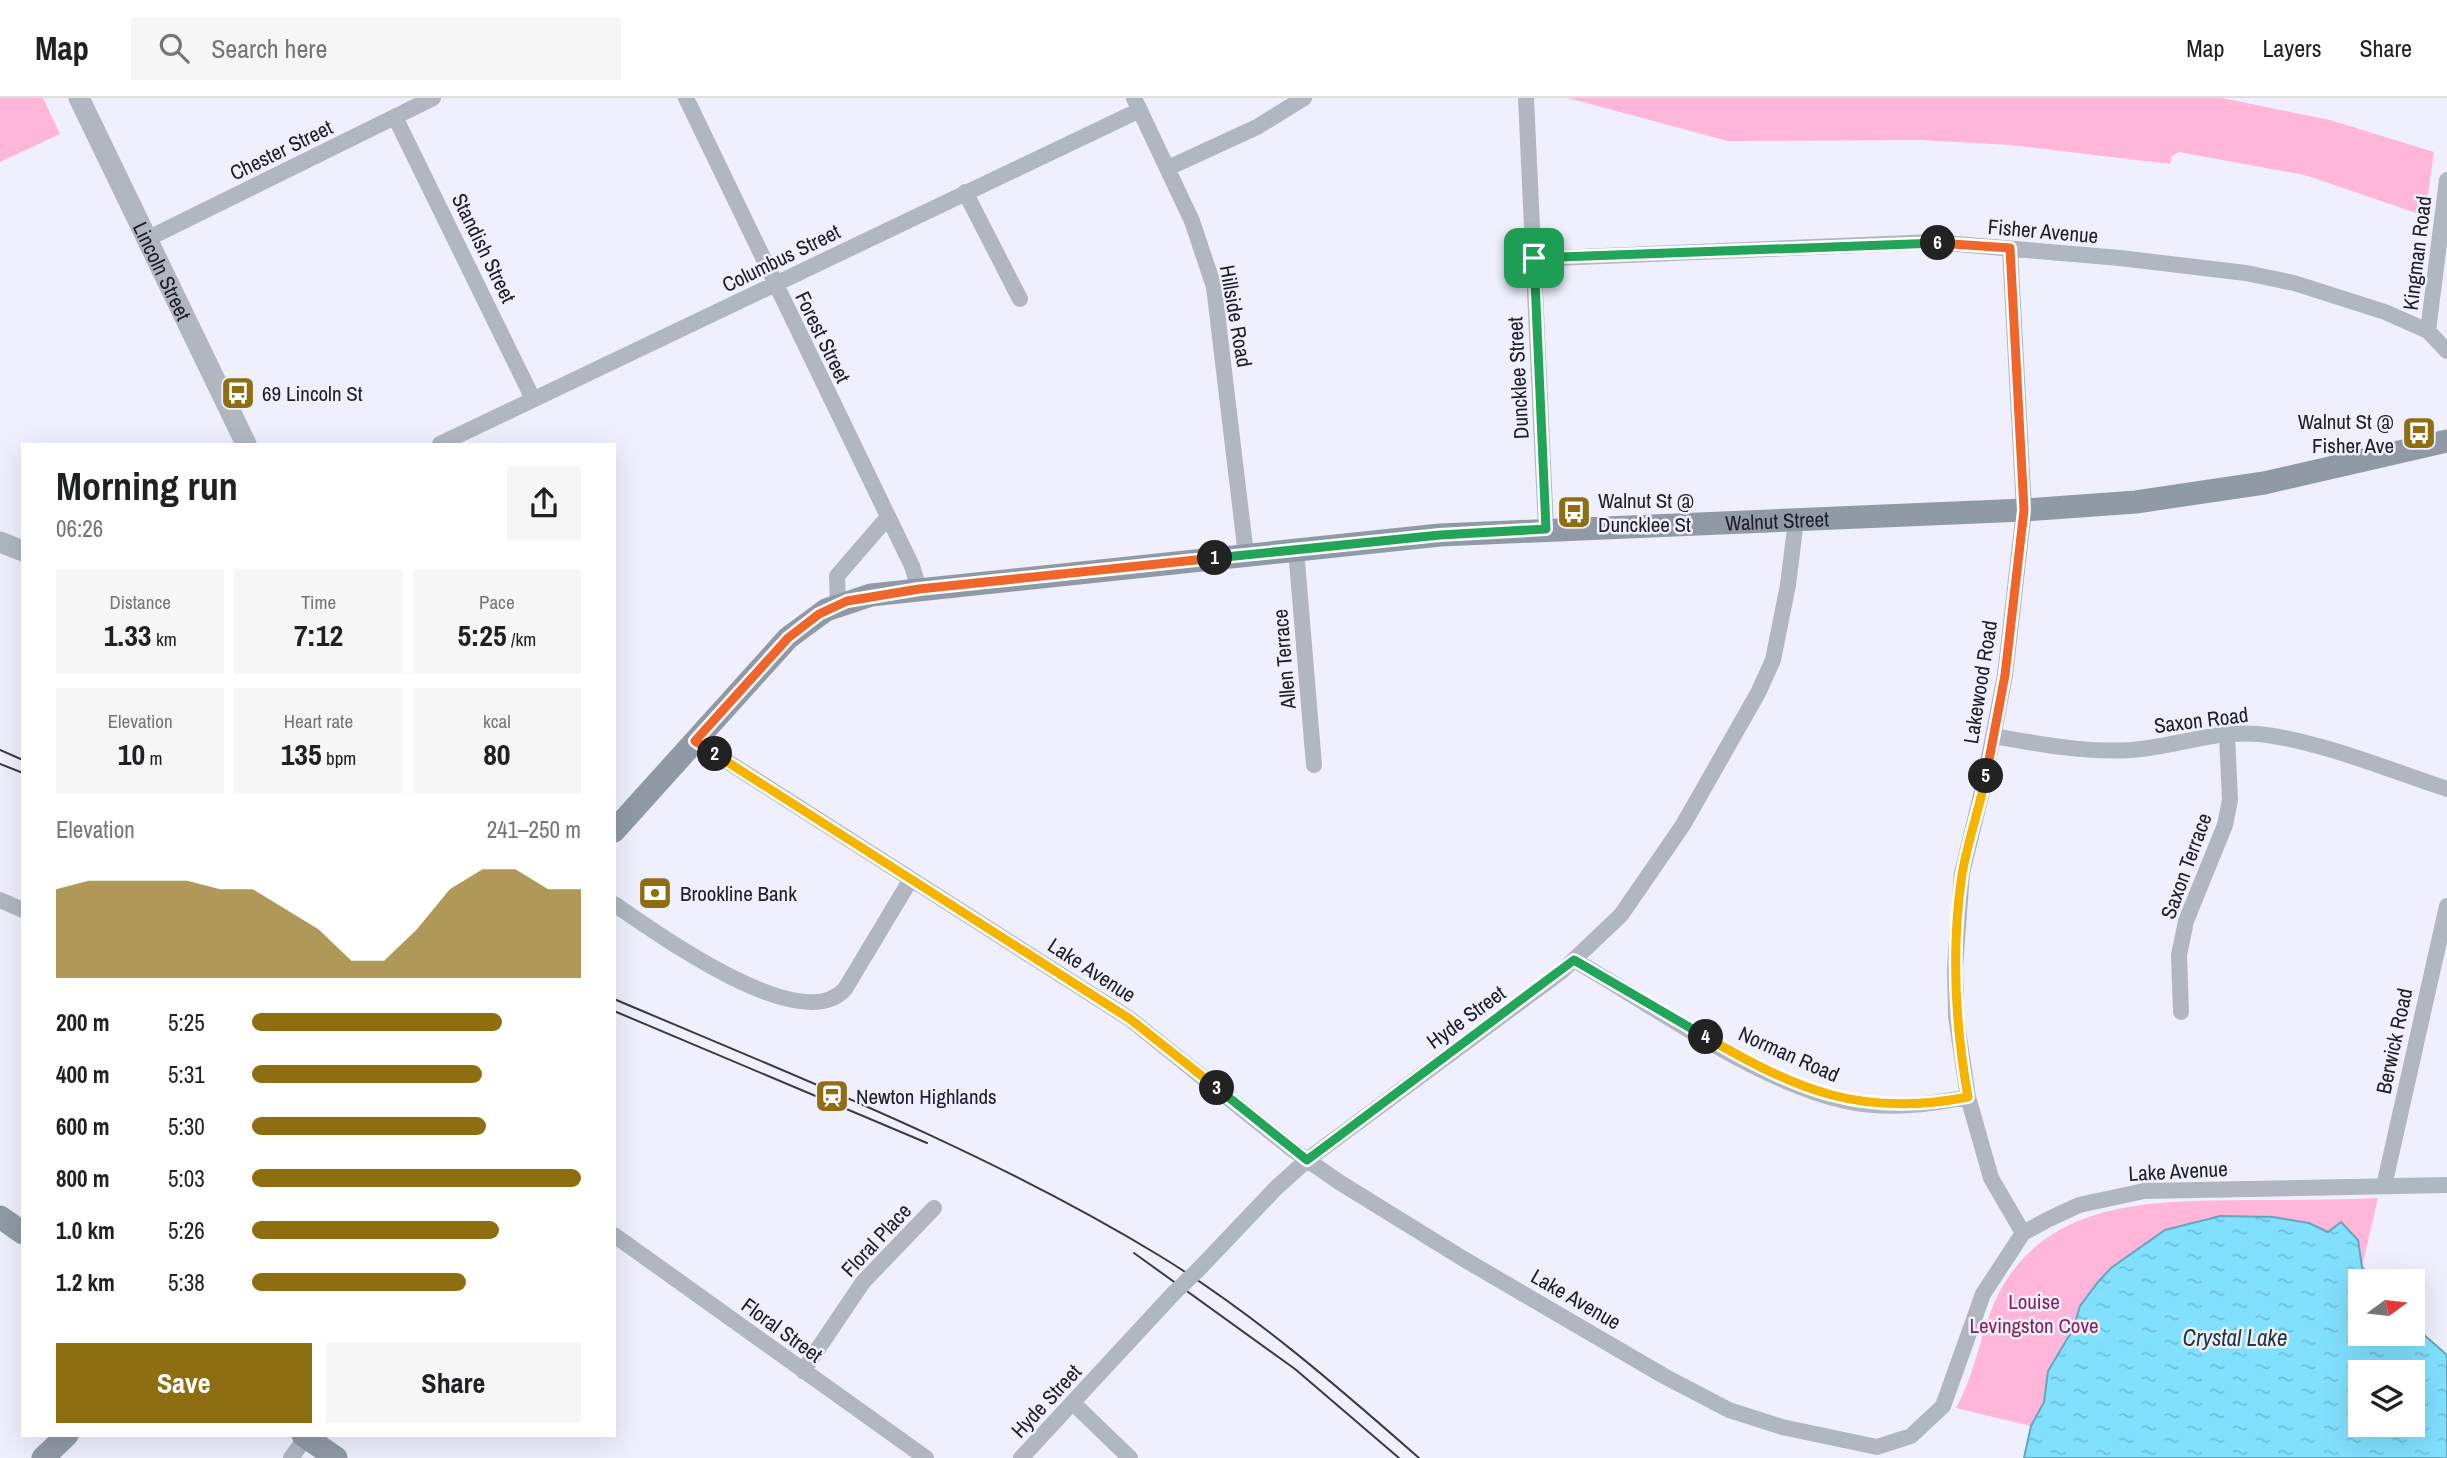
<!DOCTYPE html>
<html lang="en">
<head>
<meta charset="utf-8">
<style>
	body { margin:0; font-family:"Archivo Narrow",sans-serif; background:#f6f6f6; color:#202124; height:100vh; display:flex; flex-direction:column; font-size:26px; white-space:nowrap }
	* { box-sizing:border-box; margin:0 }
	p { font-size:23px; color:#757577 }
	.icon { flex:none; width:38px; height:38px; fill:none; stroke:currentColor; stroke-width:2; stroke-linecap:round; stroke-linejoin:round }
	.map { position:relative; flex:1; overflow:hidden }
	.panel { position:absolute; left:21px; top:345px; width:595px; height:994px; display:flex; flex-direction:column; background:#fff; border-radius:0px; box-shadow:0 7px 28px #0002 }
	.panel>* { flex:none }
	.needle { width:46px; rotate:75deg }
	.fabs { position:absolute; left:2348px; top:1171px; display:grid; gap:14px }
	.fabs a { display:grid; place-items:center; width:77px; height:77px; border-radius:0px; background:#fff; box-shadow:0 7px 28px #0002; font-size:35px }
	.pin { position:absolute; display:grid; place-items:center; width:60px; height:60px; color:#fff; margin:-30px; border-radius:14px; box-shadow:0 4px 10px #0006 }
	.km { position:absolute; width:35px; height:35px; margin:-18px; border-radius:50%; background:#222; color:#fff; font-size:19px; line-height:35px; text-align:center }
	.round { display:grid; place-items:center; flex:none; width:74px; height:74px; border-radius:0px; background:#f6f6f6 }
	.head { display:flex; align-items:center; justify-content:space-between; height:119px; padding:0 35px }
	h1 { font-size:38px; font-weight:700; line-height:52px }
	.figures { display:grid; grid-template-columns:repeat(3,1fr); gap:10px; height:119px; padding:7px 35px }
	.figures div { display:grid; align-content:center; border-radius:0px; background:#f6f6f6; text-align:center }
	.figures b { font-size:30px; font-weight:700 }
	.figures small { font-size:19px; font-weight:400 }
	.figures p { font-size:19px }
	.chart { height:196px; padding:14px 35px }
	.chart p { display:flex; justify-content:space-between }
	.chart svg { width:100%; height:126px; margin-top:7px; fill:#8f6e12; opacity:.7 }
	.action { display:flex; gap:14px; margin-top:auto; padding:14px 35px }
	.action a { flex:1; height:80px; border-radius:0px; background:#8f6e12; color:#fff; font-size:28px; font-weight:700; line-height:80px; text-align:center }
	.action a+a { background:#f6f6f6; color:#202124 }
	ul { padding:0 35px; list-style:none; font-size:23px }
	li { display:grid; grid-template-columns:112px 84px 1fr; align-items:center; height:52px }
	li i { height:18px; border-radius:9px; background:#8f6e12 }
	header { display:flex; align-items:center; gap:42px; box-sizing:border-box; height:98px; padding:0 35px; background:#fff; border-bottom:2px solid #e0e0e0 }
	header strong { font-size:33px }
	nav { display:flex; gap:38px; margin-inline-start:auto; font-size:24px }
	.search { width:490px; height:63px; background:#f6f6f6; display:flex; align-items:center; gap:18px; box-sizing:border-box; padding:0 24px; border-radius:0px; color:#757577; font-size:26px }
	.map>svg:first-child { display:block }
</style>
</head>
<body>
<header>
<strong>Map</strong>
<div class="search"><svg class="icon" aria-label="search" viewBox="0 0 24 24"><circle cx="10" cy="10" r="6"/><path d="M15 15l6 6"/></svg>Search here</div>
<nav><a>Map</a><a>Layers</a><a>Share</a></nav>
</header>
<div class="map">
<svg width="2447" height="1360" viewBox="0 0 2447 1360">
	<defs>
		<pattern id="water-ripples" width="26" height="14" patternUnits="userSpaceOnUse" patternTransform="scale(1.75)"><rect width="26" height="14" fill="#80e0fe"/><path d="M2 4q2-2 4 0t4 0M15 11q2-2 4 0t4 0" fill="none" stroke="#6ec0da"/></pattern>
	</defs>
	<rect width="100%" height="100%" fill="#efeffe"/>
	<path fill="#ffb6d8" d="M0,0H43L60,36L0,64Z
		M1568,0H2222L2330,22L2434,54L2425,118L2305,77L2179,54L2172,58L2170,66L2011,47L1920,42L1728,43Z
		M2378,1100L2362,1169L2358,1142L2343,1127L2328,1134L2309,1125L2273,1119L2237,1118L2207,1120L2165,1132L2111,1170L2076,1222L2048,1273L2044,1304L2031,1328L1956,1310C1979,1270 1981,1220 2007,1181C2060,1100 2164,1103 2250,1102C2293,1102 2335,1102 2378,1100Z"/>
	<path fill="url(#water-ripples)" stroke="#63a6be" stroke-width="2" fill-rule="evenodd" d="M2220,1118L2273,1119L2309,1125L2328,1134L2341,1124L2358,1142L2362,1169L2375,1183H2361V1236H2413V1227L2447,1257V1360H2024L2031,1328L2044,1304L2048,1273L2073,1231L2080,1208L2098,1184L2111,1170L2165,1132ZM2361,1274H2413V1326H2361Z"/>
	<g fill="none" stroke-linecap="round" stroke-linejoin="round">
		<path stroke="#b0b7c0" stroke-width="16" d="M686,0L912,468L919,491
			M1134,0L1192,123L1214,189L1246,457
			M1526,0L1546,431
			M395,19L533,301
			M1168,70L1257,29L1304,0
			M965,94L1020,201
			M147,141L433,0
			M2010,151L2024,412L2005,577L1984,685L1962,775L1955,869L1956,918L1968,999L1991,1080L2023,1135
			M1533,161L1933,144L2120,160L2246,175L2294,185L2385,214L2428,233L2447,253
			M2428,233L2447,82
			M440,346L1140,12
			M1296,451L1314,667
			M838,507L837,478L888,419
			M1994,638C2039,646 2085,655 2132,652C2174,649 2215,632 2258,636C2317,642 2390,672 2447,691
			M695,643L1130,921L1293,1052L1339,1084L1462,1160L1664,1278L1729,1312L1782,1329L1877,1349L1911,1338L1943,1308L1983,1196L2023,1135L2049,1121L2079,1107L2144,1093L2447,1087
			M0,802L23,812
			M614,806C656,834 801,941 845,891L911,781
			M1574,862C1656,909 1754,982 1845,1003C1886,1012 1928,1007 1968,999
			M2181,914L2179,857L2186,823L2225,727L2230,702L2227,637
			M2384,1088L2447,808
			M614,1137L926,1360
			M1199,1171L1276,1090L1307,1062L1562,873L1621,817L1683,727L1758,595L1773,562L1788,487L1796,422
			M803,1273L863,1184L934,1110
			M1073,1305L1130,1360
			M291,1360L306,1339
			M1021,1360L1173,1196"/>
		<g stroke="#b0b7c0" stroke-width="21">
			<path id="s1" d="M79,0L246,346"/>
			<path d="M0,444L23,453"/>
		</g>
		<g stroke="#909aa7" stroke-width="23">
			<path id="s2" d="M614,733L788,540L826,512L871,497L1440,437L2024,412L2136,404L2264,385L2447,343"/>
			<path d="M0,1119L23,1135"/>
			<path d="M303,1337L336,1360"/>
			<path d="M43,1360L67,1337"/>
		</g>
		<path stroke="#3b3b45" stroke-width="2" d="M0,652L23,662
			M0,666L23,675
			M614,901C800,980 987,1053 1160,1158C1253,1215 1337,1288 1419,1360
			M614,913L927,1045
			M1134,1155L1295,1271L1399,1360"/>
		<path stroke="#b0b7c0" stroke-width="16" d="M1173,1196L1199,1171"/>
	</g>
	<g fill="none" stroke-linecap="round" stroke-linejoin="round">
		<g stroke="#fff" stroke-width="14">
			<path id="split-1" d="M1215,460L1440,437L1546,431L1534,160"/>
		</g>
		<g stroke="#fff" stroke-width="14">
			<path id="split-2" d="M715,656L695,643L788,540L819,516L847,503L919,491L1215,460"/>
		</g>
		<g stroke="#fff" stroke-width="14">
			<path id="split-3" d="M715,656L1130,921L1217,990"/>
		</g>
		<g stroke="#fff" stroke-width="14">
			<path id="split-4" d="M1217,990L1307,1062L1574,862L1706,939"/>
		</g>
		<g stroke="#fff" stroke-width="14">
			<path id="split-5" d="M1706,939C1797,992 1861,1020 1968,999C1955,926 1951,851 1962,776C1968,743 1979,711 1986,678"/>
		</g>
		<g stroke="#fff" stroke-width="14">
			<path id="split-6" d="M1938,145L2010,150L2024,412L2005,577L1986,678"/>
		</g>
		<g stroke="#fff" stroke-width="14">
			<path id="split-7" d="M1534,160L1938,145"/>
		</g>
		<use href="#split-1" stroke="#22a559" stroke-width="9"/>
		<use href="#split-2" stroke="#f0652b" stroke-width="9"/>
		<use href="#split-3" stroke="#f5b400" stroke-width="9"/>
		<use href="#split-4" stroke="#22a559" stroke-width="9"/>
		<use href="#split-5" stroke="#f5b400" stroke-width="9"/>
		<use href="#split-6" stroke="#f0652b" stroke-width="9"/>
		<use href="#split-7" stroke="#22a559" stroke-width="9"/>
	</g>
	<defs>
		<g id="bus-square" transform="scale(1.75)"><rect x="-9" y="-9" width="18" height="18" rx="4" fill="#8f6e12" stroke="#efeffe"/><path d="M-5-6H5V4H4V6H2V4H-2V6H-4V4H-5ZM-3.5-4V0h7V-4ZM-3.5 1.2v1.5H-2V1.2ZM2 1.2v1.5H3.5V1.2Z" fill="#fff"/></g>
		<g id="bank-square" transform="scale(1.75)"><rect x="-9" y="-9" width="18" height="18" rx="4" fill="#8f6e12" stroke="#efeffe"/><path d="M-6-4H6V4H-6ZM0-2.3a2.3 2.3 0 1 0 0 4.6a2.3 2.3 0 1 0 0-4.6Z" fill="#fff"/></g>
		<g id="station-square" transform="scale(1.75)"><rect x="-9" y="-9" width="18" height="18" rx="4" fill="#8f6e12" stroke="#efeffe"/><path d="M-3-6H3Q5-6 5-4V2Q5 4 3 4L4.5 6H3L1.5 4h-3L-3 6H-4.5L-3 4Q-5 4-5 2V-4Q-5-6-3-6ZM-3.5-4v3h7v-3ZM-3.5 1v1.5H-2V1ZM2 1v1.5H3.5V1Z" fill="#fff"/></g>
	</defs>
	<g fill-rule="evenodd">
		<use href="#bus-square" x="238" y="295"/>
		<use href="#bus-square" x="2419" y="335"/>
		<use href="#bus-square" x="1574" y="414"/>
		<use href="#bank-square" x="655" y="795"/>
		<use href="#station-square" x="832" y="998"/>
	</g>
	<g text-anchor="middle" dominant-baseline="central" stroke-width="5" stroke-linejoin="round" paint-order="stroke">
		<g font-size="21" fill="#202029" stroke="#efeffe">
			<text transform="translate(281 52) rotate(-26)">Chester Street</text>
			<text transform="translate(2043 133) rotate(5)">Fisher Avenue</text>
			<text transform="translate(484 150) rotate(64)">Standish Street</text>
			<text transform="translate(2417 155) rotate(-83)">Kingman Road</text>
			<text transform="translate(781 160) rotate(-26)">Columbus Street</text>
			<text stroke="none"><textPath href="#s1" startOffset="192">Lincoln Street</textPath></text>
			<text transform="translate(1236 218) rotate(80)">Hillside Road</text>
			<text transform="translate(823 239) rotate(64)">Forest Street</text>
			<text transform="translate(1518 280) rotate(-93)">Duncklee Street</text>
			<text stroke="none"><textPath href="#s2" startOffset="1264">Walnut Street</textPath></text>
			<text transform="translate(1284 561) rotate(-95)">Allen Terrace</text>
			<text transform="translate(1980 584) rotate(-81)">Lakewood Road</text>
			<text transform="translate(2201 622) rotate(-7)">Saxon Road</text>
			<text transform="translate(2186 768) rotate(-70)">Saxon Terrace</text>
			<text transform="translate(1092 872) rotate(33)">Lake Avenue</text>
			<text transform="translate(1466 919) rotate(-36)">Hyde Street</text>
			<text transform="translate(2394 943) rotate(-78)">Berwick Road</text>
			<text transform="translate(1789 956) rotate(24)">Norman Road</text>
			<text transform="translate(2178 1073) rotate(-3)">Lake Avenue</text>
			<text transform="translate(876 1142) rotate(-47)">Floral Place</text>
			<text transform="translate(1576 1201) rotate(30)">Lake Avenue</text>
			<text transform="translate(782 1232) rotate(36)">Floral Street</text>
			<text transform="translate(1046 1303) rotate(-47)">Hyde Street</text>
		</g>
		<g font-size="21" fill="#202029" stroke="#efeffe" text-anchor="start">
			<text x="262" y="295">69 Lincoln St</text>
			<text x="2394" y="323" text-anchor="end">Walnut St @<tspan x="2394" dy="24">Fisher Ave</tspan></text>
			<text x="1598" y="402">Walnut St @<tspan x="1598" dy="24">Duncklee St</tspan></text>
			<text x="680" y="795">Brookline Bank</text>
			<text x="856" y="998">Newton Highlands</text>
		</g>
		<g font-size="21" fill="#8a1e5e" stroke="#efeffe">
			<text x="2034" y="1203">Louise<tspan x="2034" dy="24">Levingston Cove</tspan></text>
		</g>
		<g font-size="23" font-style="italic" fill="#20373e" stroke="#efeffe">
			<text x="2235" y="1239">Crystal Lake</text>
		</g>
	</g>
</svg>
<div class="fabs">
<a><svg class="needle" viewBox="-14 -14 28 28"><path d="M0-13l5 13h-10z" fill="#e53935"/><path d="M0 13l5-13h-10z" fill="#757577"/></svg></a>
<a><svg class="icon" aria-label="layers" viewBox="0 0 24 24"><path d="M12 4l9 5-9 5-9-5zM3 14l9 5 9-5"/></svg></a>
</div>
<div class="pin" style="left:1534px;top:160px;background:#1e9e55"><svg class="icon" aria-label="arrive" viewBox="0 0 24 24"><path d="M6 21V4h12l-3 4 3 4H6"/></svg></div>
<b class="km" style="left:1215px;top:460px">1</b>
<b class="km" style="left:715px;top:656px">2</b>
<b class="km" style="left:1217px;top:990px">3</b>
<b class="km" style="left:1706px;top:939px">4</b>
<b class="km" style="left:1986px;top:678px">5</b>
<b class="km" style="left:1938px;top:145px">6</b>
<section class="panel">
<div class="head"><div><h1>Morning run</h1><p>06:26</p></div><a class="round"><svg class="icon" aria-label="share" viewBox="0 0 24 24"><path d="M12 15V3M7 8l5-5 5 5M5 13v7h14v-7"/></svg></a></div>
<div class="figures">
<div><p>Distance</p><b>1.33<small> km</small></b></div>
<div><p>Time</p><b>7:12</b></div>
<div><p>Pace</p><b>5:25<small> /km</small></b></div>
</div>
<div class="figures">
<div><p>Elevation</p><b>10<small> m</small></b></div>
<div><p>Heart rate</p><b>135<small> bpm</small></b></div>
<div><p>kcal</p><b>80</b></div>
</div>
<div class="chart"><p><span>Elevation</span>241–250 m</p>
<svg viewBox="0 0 160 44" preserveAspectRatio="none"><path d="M0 44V13L10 10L20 10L30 10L40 10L50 13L60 13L70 20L80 27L90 38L100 38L110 27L120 13L130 6L140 6L150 13L160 13V44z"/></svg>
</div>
<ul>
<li><b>200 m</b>5:25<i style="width:76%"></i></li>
<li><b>400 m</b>5:31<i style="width:70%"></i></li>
<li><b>600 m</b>5:30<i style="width:71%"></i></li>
<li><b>800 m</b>5:03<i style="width:100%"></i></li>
<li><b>1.0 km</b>5:26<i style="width:75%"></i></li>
<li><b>1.2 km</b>5:38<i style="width:65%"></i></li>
</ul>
<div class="action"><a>Save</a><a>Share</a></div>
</section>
</div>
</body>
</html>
